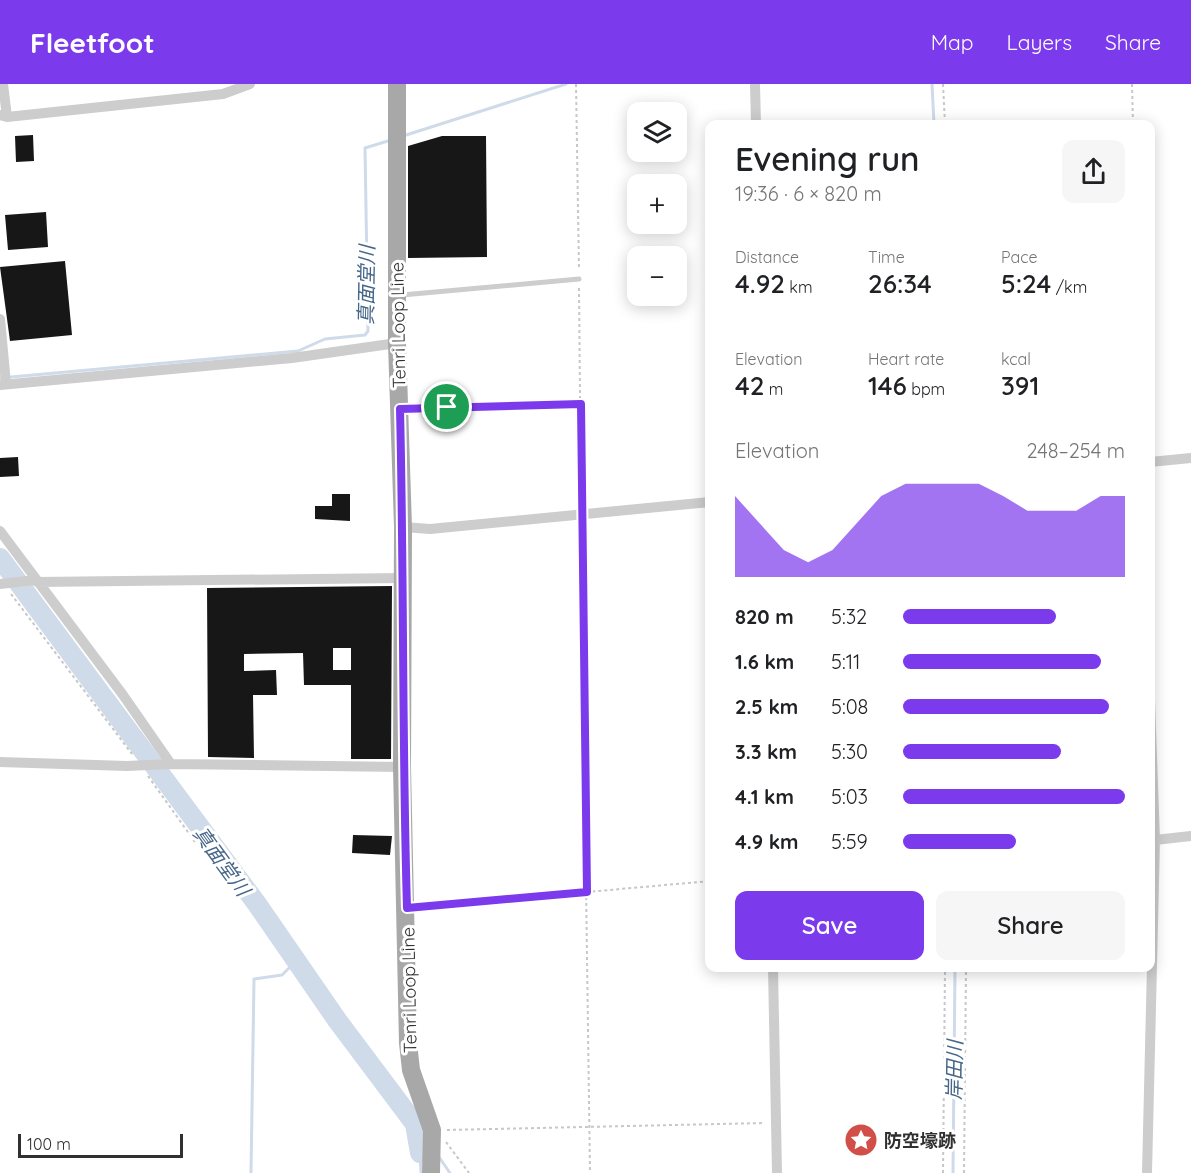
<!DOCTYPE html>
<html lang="en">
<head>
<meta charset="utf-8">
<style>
	body { margin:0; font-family:Quicksand,"Noto Sans JP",sans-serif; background:#f6f6f6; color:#202124; height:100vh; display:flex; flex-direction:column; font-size:22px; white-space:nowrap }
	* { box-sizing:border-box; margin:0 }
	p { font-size:20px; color:#757577 }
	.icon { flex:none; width:33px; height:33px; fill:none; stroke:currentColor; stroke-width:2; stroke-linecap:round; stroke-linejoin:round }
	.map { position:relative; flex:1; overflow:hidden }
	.side { position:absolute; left:705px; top:36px; width:450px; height:852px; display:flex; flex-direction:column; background:#fff; border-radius:12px; box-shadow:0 3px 15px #0003 }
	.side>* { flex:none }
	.tools { position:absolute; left:627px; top:18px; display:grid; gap:12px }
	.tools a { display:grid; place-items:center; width:60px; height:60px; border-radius:12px; background:#fff; box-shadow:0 3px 15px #0003; font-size:30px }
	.scale { position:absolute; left:18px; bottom:15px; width:165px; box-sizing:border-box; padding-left:6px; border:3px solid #303030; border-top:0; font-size:16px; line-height:21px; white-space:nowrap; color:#303030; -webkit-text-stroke:4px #fff; paint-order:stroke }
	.pin { position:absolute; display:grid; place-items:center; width:51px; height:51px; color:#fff; margin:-26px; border:3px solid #fff; border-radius:50%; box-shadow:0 2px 6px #0007 }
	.round { display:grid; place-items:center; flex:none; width:63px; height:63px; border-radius:12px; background:#f6f6f6 }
	.overview { display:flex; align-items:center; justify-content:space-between; height:102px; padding:0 30px }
	h1 { font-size:33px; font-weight:600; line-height:45px }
	.metrics { display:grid; grid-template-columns:repeat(3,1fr); gap:9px; height:102px; padding:6px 30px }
	.metrics div { display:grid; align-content:center }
	.metrics b { font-size:26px; font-weight:600 }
	.metrics small { font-size:16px; font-weight:400 }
	.metrics p { font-size:16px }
	.chart { height:168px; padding:12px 30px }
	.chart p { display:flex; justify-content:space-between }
	.chart svg { width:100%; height:108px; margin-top:6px; fill:#7c3aed; opacity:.7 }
	.primary-button { display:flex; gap:12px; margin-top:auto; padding:12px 30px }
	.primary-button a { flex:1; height:69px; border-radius:12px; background:#7c3aed; color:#fff; font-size:24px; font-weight:600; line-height:69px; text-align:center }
	.primary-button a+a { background:#f6f6f6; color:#202124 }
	ul { padding:0 30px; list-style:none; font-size:20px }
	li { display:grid; grid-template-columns:96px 72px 1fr; align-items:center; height:45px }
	li i { height:15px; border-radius:8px; background:#7c3aed }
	header { display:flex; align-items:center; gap:36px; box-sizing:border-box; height:84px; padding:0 30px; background:#7c3aed; color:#fff }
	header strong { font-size:28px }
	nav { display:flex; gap:33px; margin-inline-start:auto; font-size:21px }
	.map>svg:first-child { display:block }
</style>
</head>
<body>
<header>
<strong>Fleetfoot</strong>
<nav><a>Map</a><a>Layers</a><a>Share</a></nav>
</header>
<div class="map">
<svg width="1191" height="1089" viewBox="0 0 1191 1089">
	<rect width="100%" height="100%" fill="#fff"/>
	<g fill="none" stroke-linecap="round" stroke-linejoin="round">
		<path stroke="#cfdbe9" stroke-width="3" d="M932,0L934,40
			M403,52L566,0
			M0,294L298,267L325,255L365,251L368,247L365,64L391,56
			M420,1069L421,1089
			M439,1073L450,1089
			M251,1089L254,895L282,891L297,876
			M953,1089L955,884"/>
		<path stroke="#cfdbe9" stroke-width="20" d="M0,474L257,820L337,936L415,1040L420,1069"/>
	</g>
	<path fill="#171717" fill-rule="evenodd" d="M33,51L34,77L16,78L15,52Z
		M442,52H486L487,173L408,174V62Z
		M46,128L48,163L8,166L5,131Z
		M65,177L72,251L10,257L0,183Z
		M18,373L19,392L0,393V374Z
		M332,410H350V437L315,435V422H332Z
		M392,502L391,675H351V601H304L303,569L244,570V587L276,586L277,611H253L254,674L208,673L207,504ZM333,564H351V586H333Z
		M353,751L392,752L390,771L352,769Z"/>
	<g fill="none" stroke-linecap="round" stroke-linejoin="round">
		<path stroke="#c7c7c7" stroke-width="2" stroke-dasharray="3 3" stroke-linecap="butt" d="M576,0L579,186
			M943,0L945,40
			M1132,0L1133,40
			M579,204L581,420
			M503,322L581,320
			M581,441L590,1089
			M11,510L132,670
			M148,692L195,758
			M419,823L710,797
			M447,1046L765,1039
			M446,1058L469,1089
			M943,1089L945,884
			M964,1089L966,884"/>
		<path stroke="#cdcdcd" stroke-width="5" d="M402,211L579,195
			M402,325L495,322"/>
		<path stroke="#cdcdcd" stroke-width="10" d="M3,0L7,33
			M755,0L756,40
			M0,31L7,33L223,10L250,0
			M0,235L6,300
			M0,301L292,274L397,259
			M1150,378L1191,374
			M403,443L430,445L710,418
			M0,447L123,611L171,680
			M37,498L403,494
			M0,500L35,496
			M0,678L127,682L171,680L402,683
			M1155,756L1191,752
			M773,884L777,1089
			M1147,1089L1155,756L1150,616"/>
		<path stroke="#a8a8a8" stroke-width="18" d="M397,0V259L403,443L402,683L408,959L411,986L432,1046L431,1089"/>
	</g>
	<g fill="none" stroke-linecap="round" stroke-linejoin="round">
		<g stroke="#fff" stroke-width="12">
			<path id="route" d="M581,320L587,808L407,824C402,657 404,491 400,325Z"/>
		</g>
		<use href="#route" stroke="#7c3aed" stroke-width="8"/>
	</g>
	<defs>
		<g id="sight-disc" transform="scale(1.725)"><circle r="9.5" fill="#d14f48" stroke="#fff"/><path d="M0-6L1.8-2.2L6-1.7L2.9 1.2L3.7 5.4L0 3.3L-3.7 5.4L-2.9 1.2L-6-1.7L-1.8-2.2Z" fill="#fff"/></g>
	</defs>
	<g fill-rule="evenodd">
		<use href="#sight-disc" x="861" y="1056"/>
	</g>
	<g text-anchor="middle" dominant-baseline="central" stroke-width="6" stroke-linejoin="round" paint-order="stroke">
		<g font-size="18" fill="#303030" stroke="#fff">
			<text transform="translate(398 241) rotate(-91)">Tenri Loop Line</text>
			<text transform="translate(409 906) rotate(-91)">Tenri Loop Line</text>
		</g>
		<g font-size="18" font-weight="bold" fill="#303030" stroke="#fff" text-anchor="start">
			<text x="884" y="1056">防空壕跡</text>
		</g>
		<g font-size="20" font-style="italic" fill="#476789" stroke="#fff">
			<text transform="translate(366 201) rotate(-89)">真面堂川</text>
			<text transform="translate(222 777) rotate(54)">真面堂川</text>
			<text transform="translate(954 986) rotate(-89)">岸田川</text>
		</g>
	</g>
</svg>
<div class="tools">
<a><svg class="icon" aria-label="layers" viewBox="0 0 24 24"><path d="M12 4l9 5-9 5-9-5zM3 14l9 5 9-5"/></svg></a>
<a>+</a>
<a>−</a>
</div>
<div class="scale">100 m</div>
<div class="pin" style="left:447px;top:323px;background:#1e9e55"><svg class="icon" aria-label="arrive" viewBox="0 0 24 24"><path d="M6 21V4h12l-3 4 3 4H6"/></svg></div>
<section class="side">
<div class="overview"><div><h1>Evening run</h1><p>19:36 · 6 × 820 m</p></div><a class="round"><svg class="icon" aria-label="share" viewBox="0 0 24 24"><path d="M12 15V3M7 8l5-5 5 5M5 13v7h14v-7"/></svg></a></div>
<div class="metrics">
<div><p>Distance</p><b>4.92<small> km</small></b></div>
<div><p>Time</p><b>26:34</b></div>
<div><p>Pace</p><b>5:24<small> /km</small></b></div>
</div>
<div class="metrics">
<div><p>Elevation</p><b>42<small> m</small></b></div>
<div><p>Heart rate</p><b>146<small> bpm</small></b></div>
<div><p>kcal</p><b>391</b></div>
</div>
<div class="chart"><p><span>Elevation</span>248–254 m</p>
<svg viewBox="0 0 160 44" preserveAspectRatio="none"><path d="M0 44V11L10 22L20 33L30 38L40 33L50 22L60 11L70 6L80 6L90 6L100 6L110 11L120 17L130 17L140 17L150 11L160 11V44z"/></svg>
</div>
<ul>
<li><b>820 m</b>5:32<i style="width:69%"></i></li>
<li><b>1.6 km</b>5:11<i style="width:89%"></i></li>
<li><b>2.5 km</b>5:08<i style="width:93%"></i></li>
<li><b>3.3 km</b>5:30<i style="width:71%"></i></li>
<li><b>4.1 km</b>5:03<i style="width:100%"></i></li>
<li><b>4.9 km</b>5:59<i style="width:51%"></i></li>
</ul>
<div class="primary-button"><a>Save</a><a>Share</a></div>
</section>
</div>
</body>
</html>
